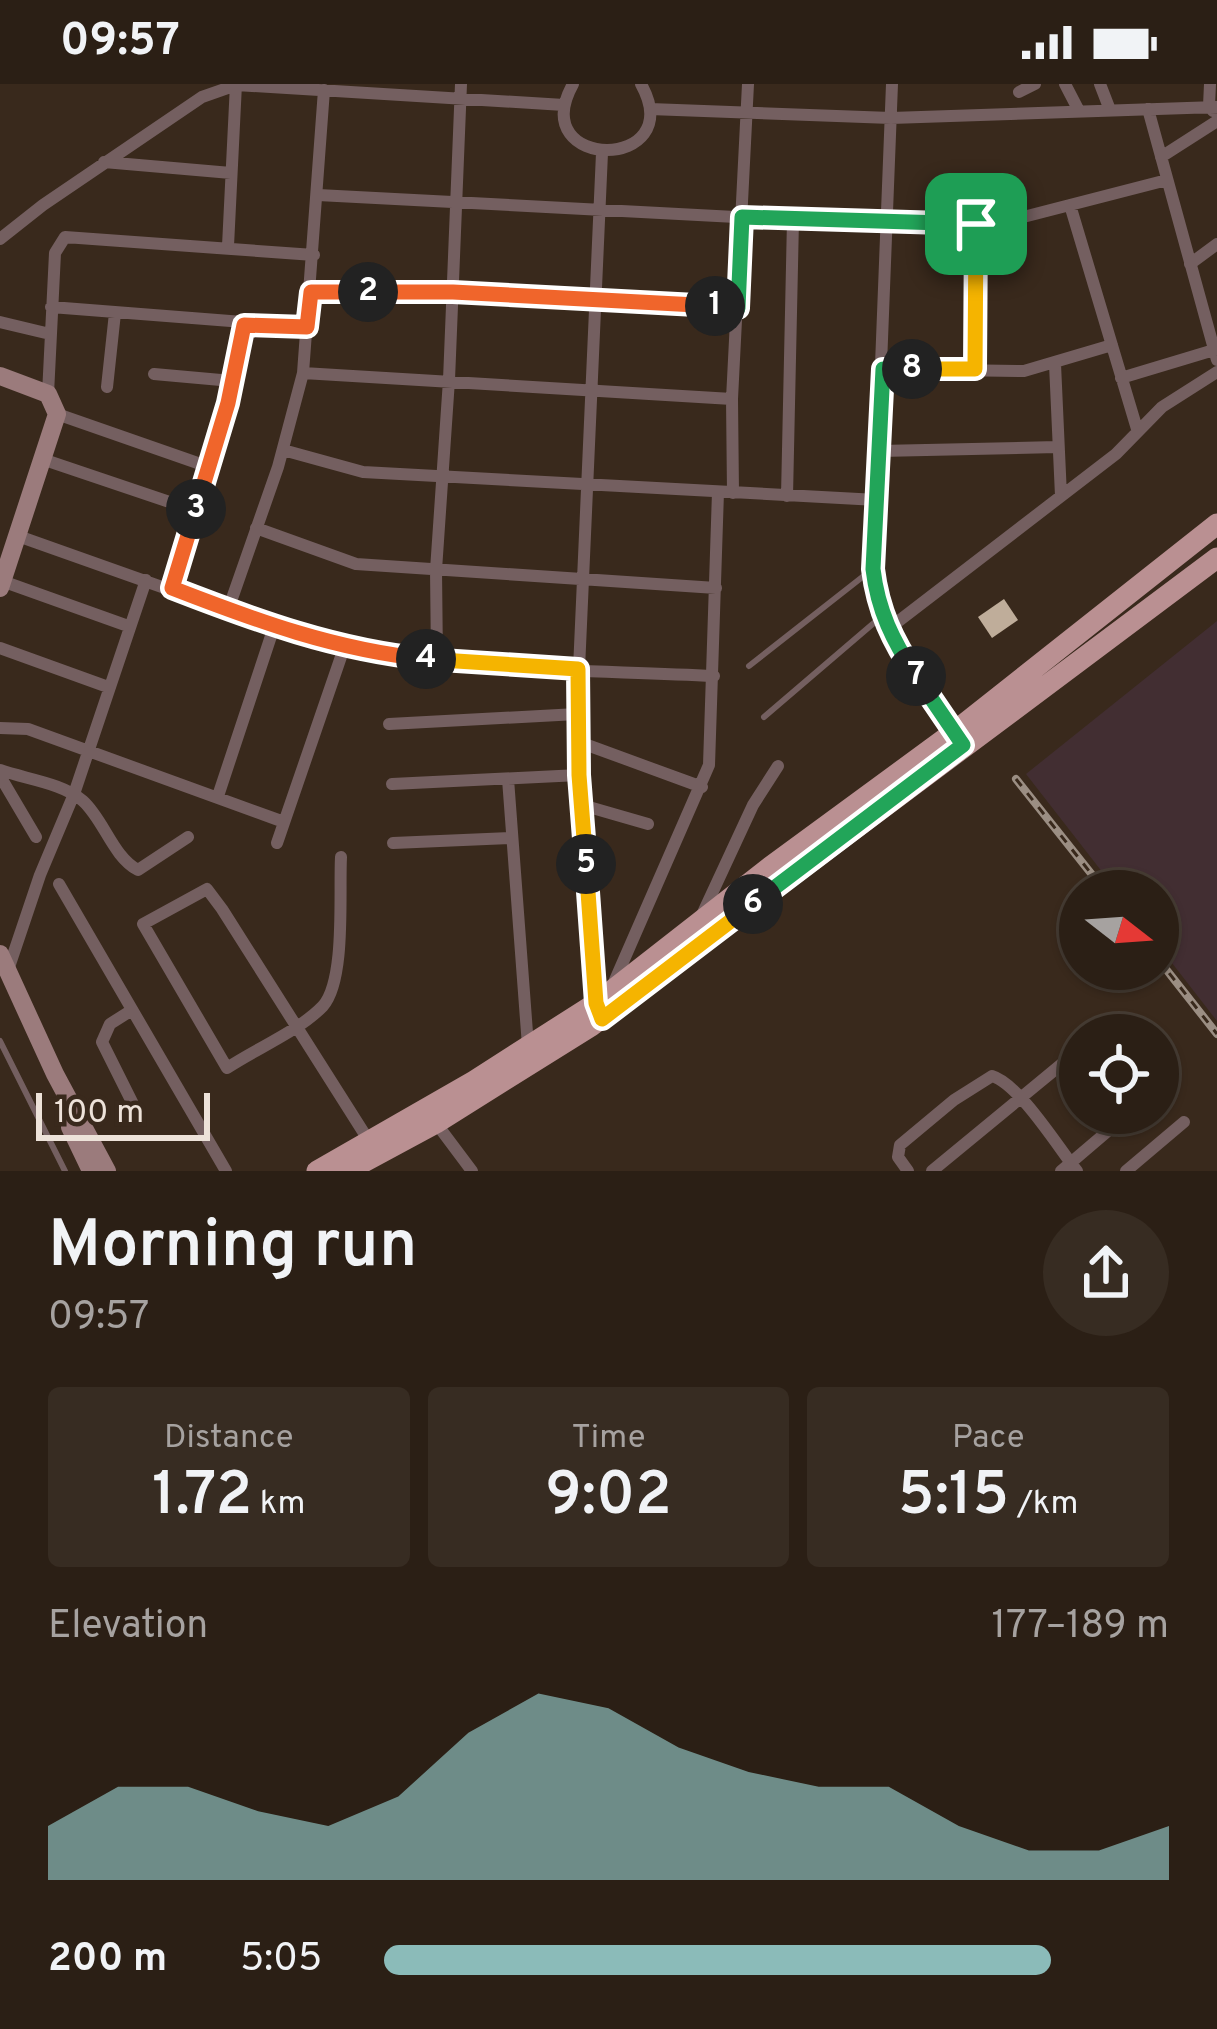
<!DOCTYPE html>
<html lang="en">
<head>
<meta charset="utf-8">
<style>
	body { margin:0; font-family:Overpass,sans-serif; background:#372c22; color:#f1f3f6; height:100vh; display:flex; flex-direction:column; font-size:45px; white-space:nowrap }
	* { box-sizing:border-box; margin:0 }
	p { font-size:39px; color:#a6a2a0 }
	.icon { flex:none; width:66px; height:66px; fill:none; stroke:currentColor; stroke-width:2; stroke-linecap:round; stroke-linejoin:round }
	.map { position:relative; height:1087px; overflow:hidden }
	.details { display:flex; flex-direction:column; background:#2b1f15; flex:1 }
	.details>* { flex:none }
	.needle { width:78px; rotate:107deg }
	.fabs { position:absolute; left:1059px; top:786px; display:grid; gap:24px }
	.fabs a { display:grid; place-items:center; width:120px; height:120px; border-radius:50%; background:#2b1f15; box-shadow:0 3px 9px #0004,0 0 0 3px #473d34; font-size:60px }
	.scale { position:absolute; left:36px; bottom:30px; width:174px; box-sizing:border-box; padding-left:12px; border:6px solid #ede2d9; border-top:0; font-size:33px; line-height:42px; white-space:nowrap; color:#ede2d9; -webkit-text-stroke:9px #39291c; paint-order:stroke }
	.pin { position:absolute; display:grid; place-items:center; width:102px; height:102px; color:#fff; margin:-51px; border-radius:24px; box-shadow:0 6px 18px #0006 }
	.km { position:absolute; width:60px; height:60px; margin:-30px; border-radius:50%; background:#222; color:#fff; font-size:33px; line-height:60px; text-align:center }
	.round { display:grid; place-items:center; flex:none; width:126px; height:126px; border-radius:63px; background:#372c22 }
	.head { display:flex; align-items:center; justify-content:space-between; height:204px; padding:0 48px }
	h1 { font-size:66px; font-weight:600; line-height:90px }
	.metrics { display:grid; grid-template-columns:repeat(3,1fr); gap:18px; height:204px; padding:12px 48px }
	.metrics div { display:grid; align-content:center; border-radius:12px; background:#372c22; text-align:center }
	.metrics b { font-size:60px; font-weight:600 }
	.metrics small { font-size:33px; font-weight:400 }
	.metrics p { font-size:33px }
	.chart { height:336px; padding:24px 48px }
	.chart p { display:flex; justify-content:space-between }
	.chart svg { width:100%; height:216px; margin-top:12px; fill:#8bbbb9; opacity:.7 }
	ul { padding:0 48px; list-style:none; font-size:39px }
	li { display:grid; grid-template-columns:192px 144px 1fr; align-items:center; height:90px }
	li i { height:30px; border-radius:15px; background:#8bbbb9 }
	.status { display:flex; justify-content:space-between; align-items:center; height:84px; padding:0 60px; background:#2b1f15; direction:ltr }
	.status svg { height:33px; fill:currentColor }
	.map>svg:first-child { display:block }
</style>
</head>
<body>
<div class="status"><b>09:57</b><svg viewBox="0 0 49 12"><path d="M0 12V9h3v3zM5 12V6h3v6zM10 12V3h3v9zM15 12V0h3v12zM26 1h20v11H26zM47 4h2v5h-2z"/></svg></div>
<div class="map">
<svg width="1217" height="1087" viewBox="0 0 1217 1087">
	<rect width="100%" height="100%" fill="#39291c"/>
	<path fill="#422e32" d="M1217,537V937L1158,861V807H1117L1026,690Z"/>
	<path fill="#bfad9a" d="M1004,515L1018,536L992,554L978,533Z"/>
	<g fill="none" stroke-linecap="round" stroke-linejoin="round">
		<path stroke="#745f60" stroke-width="6" d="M749,582L870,487
			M764,633L882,532
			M0,957L65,1087"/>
		<path stroke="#745f60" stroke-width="12" d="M573,0C524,88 690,88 641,0
			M892,0L873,485C881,550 919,597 956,650
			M1065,0L1079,27
			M1100,0L1110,26
			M1210,0L1209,22L1213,27
			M1019,8L1035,0
			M650,25L891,34L1217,23
			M1148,25L1217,276
			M1161,73L1217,37
			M104,78L231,89
			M318,111L793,136L976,140L1004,138L1167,96
			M1070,121L1137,345
			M0,155L43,121L202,13L236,1L564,21
			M228,162L236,0
			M1190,180L1217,160
			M311,208H453L738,224
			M51,223L307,243
			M0,238L50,250
			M1055,280L1061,412
			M882,285L1024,287L1112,261
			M975,285L976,140
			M303,289L732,315
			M154,290L232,297
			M1121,294L1214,266
			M107,303L115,229
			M48,310L55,169L65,153L314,171
			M57,330L209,383
			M283,366L363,388L877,416
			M880,367L1057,363
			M42,375L196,427
			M733,409L732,315L748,0
			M787,412L793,136
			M256,444L356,480L716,504
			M18,452L306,554C438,589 579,585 714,592
			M2,497L128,542
			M172,504L228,319L244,241
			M228,526L278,383L303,289L324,6
			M887,546L1116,370L1162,323L1217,288
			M0,564L108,603
			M437,577L436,486L449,296L461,0
			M389,640L577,630
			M0,644L28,645L284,738
			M579,658L702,703
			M0,686C25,695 63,699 83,717C104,736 113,773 138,786L188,753
			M0,692L36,753
			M508,695L528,962
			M392,700L579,691
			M218,712L274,543
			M582,721L648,740
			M277,759L344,564
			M393,759L512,754
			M341,773C339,809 346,896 323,922C299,947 257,964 227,984L143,840L207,805L222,825L369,1057
			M59,800L226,1087
			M701,833L753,721L778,682
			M8,886L40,791L74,710L146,496
			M612,903L709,681L718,408
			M596,918L577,630L602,69
			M132,926L110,940L102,958L138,1030
			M1098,951L1102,947
			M1158,1005L1161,1002
			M433,1035L472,1087
			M908,1087L898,1073L900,1061L954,1016L992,992C1019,1000 1058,1063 1077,1087
			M932,1087L1080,965
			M1061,1087L1129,1029
			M1126,1087L1184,1038"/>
		<path stroke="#9b7b7c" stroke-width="18" d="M0,292L48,310L57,330L0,504
			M0,870L55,990L107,1087
			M70,1043L91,1087"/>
		<path stroke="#ba9092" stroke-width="21" d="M317,1087L474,997L596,919L770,783L954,648L1217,440
			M347,1087L436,1039L591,942L1217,474"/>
		<g stroke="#9b8e83" stroke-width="8">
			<path id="rail" d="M1016,695L1105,807
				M1158,875L1217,950"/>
		</g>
		<use href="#rail" stroke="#39291c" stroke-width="3" stroke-dasharray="9" stroke-linecap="butt"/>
	</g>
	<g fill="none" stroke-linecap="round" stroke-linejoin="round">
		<g stroke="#fff" stroke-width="24">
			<path id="split-1" d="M715,222L738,224L742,133L976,140"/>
		</g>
		<g stroke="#fff" stroke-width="24">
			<path id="split-2" d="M368,208H453L715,222"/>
		</g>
		<g stroke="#fff" stroke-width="24">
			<path id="split-3" d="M196,425L228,319L244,241L307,243L311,208H368"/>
		</g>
		<g stroke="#fff" stroke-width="24">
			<path id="split-4" d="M196,425L172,504C257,537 336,566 426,575"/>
		</g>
		<g stroke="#fff" stroke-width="24">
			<path id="split-5" d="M426,575L578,585L579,691L586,780"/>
		</g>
		<g stroke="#fff" stroke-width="24">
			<path id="split-6" d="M586,780L596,919L602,935L753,820"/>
		</g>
		<g stroke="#fff" stroke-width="24">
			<path id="split-7" d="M753,820L963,661L916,592"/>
		</g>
		<g stroke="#fff" stroke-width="24">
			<path id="split-8" d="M912,285H883L873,485C878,527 893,557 916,592"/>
		</g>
		<g stroke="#fff" stroke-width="24">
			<path id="split-9" d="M912,285H975L976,140"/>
		</g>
		<use href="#split-1" stroke="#22a559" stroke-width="15"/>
		<use href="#split-2" stroke="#f0652b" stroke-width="15"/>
		<use href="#split-3" stroke="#f0652b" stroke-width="15"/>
		<use href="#split-4" stroke="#f0652b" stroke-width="15"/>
		<use href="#split-5" stroke="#f5b400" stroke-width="15"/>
		<use href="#split-6" stroke="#f5b400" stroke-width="15"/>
		<use href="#split-7" stroke="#22a559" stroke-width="15"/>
		<use href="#split-8" stroke="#22a559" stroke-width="15"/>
		<use href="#split-9" stroke="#f5b400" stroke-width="15"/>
	</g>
</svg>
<div class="fabs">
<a><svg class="needle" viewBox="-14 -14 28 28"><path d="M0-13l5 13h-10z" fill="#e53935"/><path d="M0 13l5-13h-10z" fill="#a6a2a0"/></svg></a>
<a><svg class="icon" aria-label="locate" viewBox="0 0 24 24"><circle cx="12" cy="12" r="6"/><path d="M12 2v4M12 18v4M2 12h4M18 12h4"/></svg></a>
</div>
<div class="scale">100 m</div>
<div class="pin" style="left:976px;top:140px;background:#1e9e55"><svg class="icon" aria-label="arrive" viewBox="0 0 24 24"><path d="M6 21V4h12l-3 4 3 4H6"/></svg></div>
<b class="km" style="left:715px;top:222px">1</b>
<b class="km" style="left:368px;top:208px">2</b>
<b class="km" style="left:196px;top:425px">3</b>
<b class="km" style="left:426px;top:575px">4</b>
<b class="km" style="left:586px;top:780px">5</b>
<b class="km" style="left:753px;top:820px">6</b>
<b class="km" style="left:916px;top:592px">7</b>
<b class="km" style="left:912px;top:285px">8</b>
</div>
<section class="details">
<div class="head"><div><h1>Morning run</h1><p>09:57</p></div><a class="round"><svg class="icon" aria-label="share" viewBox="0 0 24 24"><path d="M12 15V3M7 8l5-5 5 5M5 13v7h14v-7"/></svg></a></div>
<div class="metrics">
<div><p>Distance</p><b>1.72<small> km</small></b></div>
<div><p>Time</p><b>9:02</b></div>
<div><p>Pace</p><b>5:15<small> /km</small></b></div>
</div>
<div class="chart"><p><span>Elevation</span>177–189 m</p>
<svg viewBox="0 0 160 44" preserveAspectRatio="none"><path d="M0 44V33L10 25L20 25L30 30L40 33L50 27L60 14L70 6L80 9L90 17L100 22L110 25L120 25L130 33L140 38L150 38L160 33V44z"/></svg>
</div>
<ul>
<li><b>200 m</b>5:05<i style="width:85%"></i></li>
</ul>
</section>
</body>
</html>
